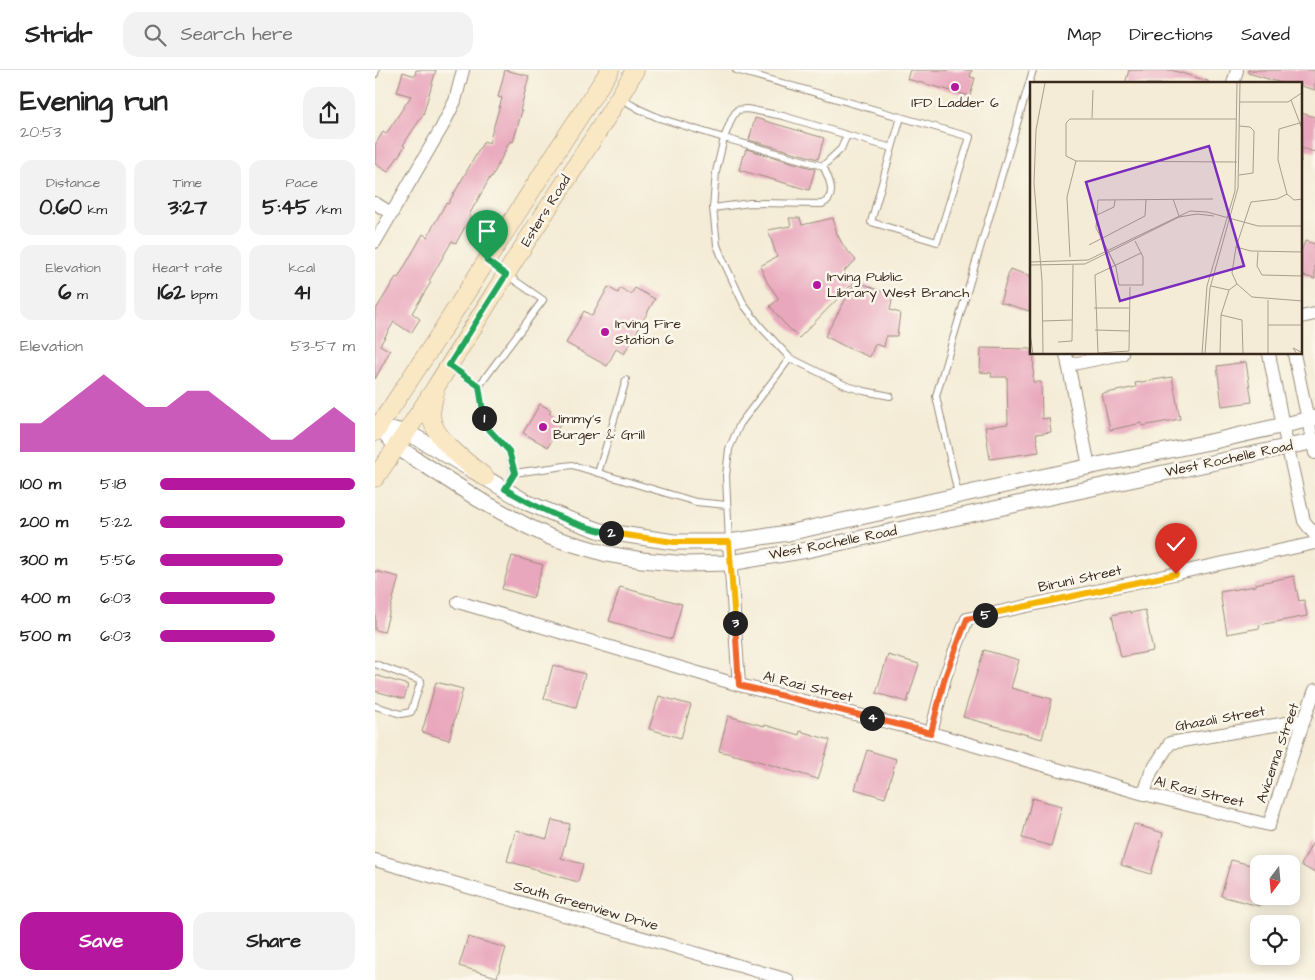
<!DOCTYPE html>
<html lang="en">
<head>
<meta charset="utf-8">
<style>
	body { margin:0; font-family:"Architects Daughter",sans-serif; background:#f2f2f2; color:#222; height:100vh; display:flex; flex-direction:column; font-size:19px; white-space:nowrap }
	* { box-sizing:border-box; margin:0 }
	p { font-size:16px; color:#767676 }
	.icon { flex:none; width:28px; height:28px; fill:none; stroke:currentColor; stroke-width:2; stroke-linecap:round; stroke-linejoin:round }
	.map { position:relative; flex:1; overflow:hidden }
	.drawer { display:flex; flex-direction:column; background:#fff; width:375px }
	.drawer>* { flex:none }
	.needle { width:32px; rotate:196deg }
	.tools { position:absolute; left:875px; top:785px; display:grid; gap:10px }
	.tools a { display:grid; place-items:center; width:50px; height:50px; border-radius:10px; background:#fff; box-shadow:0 2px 12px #0003; font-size:25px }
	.pin { position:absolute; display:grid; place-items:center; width:42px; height:42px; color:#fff; margin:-51px -21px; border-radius:50% 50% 50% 0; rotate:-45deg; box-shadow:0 0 5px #0007 }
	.pin .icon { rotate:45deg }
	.km { position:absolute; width:25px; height:25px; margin:-12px; border-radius:50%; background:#222; color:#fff; font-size:14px; line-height:25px; text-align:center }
	.round { display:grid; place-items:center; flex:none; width:52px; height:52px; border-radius:15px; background:#f2f2f2 }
	.head { display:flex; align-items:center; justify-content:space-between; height:85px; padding:0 20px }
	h1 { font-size:28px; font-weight:700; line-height:38px }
	.stats { display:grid; grid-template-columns:repeat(3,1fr); gap:8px; height:85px; padding:5px 20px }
	.stats div { display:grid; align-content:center; border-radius:12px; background:#f2f2f2; text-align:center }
	.stats b { font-size:21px; font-weight:700 }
	.stats small { font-size:14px; font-weight:400 }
	.stats p { font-size:14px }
	.chart { height:140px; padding:10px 20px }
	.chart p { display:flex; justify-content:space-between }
	.chart svg { width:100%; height:90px; margin-top:5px; fill:#b5179e; opacity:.7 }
	.cta { display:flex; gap:10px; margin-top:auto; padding:10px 20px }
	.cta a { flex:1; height:58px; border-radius:15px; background:#b5179e; color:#fff; font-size:20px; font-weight:700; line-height:58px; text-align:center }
	.cta a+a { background:#f2f2f2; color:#222 }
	ul { padding:0 20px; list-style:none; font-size:16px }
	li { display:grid; grid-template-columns:80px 60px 1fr; align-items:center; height:38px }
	li i { height:12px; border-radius:6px; background:#b5179e }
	header { display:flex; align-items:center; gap:30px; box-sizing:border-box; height:70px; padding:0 25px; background:#fff; border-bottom:1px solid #e0e0e0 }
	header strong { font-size:24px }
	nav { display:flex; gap:28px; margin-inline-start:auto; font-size:18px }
	.search { width:350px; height:45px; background:#f2f2f2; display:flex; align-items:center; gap:12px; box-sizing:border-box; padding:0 18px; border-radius:15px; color:#767676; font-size:19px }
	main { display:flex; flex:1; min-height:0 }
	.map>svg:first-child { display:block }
</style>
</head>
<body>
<header>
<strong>Stridr</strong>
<div class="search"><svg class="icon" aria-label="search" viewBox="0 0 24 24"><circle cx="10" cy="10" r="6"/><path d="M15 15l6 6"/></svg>Search here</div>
<nav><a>Map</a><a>Directions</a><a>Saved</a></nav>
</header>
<main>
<section class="drawer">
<div class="head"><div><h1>Evening run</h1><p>20:53</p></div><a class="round"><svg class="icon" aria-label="share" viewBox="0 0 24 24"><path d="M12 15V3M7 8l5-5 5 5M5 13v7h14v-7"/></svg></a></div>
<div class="stats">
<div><p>Distance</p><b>0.60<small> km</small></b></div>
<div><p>Time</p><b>3:27</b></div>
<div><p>Pace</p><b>5:45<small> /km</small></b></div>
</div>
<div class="stats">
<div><p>Elevation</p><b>6<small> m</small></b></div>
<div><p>Heart rate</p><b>162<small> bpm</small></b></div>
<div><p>kcal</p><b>41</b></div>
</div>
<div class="chart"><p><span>Elevation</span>53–57 m</p>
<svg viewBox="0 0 160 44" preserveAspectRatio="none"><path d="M0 44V30L10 30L20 22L30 14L40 6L50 14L60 22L70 22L80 14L90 14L100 22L110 30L120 38L130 38L140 30L150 22L160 30V44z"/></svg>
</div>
<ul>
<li><b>100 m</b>5:18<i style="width:100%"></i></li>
<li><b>200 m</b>5:22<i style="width:95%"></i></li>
<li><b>300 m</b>5:56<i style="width:63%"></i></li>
<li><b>400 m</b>6:03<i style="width:59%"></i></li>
<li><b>500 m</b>6:03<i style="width:59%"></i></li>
</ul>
<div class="cta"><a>Save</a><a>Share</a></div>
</section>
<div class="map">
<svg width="940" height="910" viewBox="0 0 940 910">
	<rect width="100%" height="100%" fill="#fbf7ec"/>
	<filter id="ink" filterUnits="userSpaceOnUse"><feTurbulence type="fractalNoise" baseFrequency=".02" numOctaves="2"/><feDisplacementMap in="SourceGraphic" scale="10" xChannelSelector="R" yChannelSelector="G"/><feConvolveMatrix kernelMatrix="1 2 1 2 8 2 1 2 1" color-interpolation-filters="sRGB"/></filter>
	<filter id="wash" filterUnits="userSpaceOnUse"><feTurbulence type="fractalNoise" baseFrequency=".0096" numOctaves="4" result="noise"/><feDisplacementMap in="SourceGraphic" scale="20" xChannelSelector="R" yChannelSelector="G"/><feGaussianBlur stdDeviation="1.12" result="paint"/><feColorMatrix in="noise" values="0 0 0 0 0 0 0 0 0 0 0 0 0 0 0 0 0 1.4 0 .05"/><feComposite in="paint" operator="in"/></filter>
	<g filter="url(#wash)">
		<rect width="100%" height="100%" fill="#f4ecd6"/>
		<g id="blocks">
			<path fill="#e9a7bd" d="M41,0H61L48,45L28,75L30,76L13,102L0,94V75L8,62L11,64L36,26L22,22L28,2L40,6Z
				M130,0L154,6L145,41H147L138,72L135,71L117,107L116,106L94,145L96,146L81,173L77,171L54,211L56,212L37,243L45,249L36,263L19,252L5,275L15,281L0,309V241L21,207L23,208L48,164L52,167L71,133L73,134L109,71L114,73L127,28L123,27Z
				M535,0H597L595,7L600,8L595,26L532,9Z
				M754,0H796L833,11V14H750Z
				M873,0H940V20L926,16V14H910L873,3Z
				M926,43L940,47V82L926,78Z
				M380,48L449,68L443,89L374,70Z
				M371,79L440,99L434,120L364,100L368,85L369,86Z
				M414,148H425L427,155L458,148L462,164L469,177L481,190L469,201L480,211L424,268L408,252L395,236L404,229L392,212L385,196L402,187L393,160L416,156Z
				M930,171L940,174V209L926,205V182Z
				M635,199L656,206V233L654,241L625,232Z
				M481,211L518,226L515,240L525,243L522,266H511L509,277L500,274L495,287L473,278L450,266Z
				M233,217L243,223L245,218L256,224L260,218L280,229L249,284L241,279L232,296L191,273L209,241L217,246Z
				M606,278L656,279V284H659L658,312H666L667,349L674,348L676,362L661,364L664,382L615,389L610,357L633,354L632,307H616L617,303L605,302Z
				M871,292L877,332L847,336L842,296Z
				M797,307L805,349L767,356V353L735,360L727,324L761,317L760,313Z
				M165,334L176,340L174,343L187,351L173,377L148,363Z
				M137,486L168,495L158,528L127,519Z
				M0,501L24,507L9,562L0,560Z
				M919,506L924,531L929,530L932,546L884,555L885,558L852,564L845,522L880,516V514Z
				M245,517L307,534L297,569L234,551Z
				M770,540L778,581L746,587L737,545L755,541V543Z
				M609,580L644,590L636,618L677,629L667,669L588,647Z
				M513,585L544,594L532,632L501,623Z
				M178,595L210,604L201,637L169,629Z
				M0,605L33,615L29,629L0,621Z
				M61,612L88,619L74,670L47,662Z
				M284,626L316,635L306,668L274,659Z
				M353,646L389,656L390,655L424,665L425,661L455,670L443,709L376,689L344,681Z
				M492,680L521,689L510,728L480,719Z
				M657,728L687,736L676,776L647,768Z
				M177,750L195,754L186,788L208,794L203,812L164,801V800L132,791L141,760L172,769Z
				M759,754L788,763L776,804L746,795Z
				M940,768V803L926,795Z
				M856,790L884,797V836L846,826Z
				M93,867L131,878L122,907L84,896Z"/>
		</g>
	</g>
	<g filter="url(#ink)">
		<use href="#blocks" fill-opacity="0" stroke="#988b7a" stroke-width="1"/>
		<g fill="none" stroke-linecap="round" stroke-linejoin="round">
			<g stroke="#988b7a" stroke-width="8">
				<path id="service" d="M361,0L595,67L562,172L496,152L517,78L472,65
					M0,4L1,0
					M245,28L264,39L284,48L349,68L341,102L338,138L342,175L348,190L369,235L385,256L415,288L472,316L489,321L515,326
					M517,78L526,47
					M338,138L375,133L447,134C463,127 454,108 448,96L349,68L357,48L362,40L372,39L408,46L472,65L466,79L448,96
					M75,296L104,316L109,354L134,381L139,403
					M104,316L168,230L132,205
					M223,403L251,310
					M130,419L139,403L197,395L321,432L352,435
					M583,424L561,326L658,0
					M354,472L351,406L354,379L365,354L415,288
					M0,594L46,611L36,642L26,644L0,636"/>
			</g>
			<g stroke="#988b7a" stroke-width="14">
				<path id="minor" d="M858,14L862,0
					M0,133L17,144
					M0,172L67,57L80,31L88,0
					M926,247L940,244
					M691,284L714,396
					M894,284L908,356L929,451L940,465
					M919,284L940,383
					M693,295L747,284
					M354,472L364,615
					M83,532L364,615L556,663L769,724L894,755L929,650L940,620
					M556,663L570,607L592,549L940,473
					M769,724L776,702L795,673L929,650
					M0,790L413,910"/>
			</g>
			<g stroke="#988b7a" stroke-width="17">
				<path id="tertiary" d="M0,353L4,356L22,377L103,429L150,455L175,467L232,484L267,490L311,494L355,493L432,480L656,431L940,371
					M20,360L32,363L46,370L153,433L190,448L226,461L299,472H354L413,463L698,400L839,371L940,348"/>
			</g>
			<g stroke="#988b7a" stroke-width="19">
				<path id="secondary" d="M60,323C58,332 55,340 57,350C61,370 95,395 110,407
					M0,362L61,270L183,79L235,0
					M0,408C52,334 98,257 146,180C184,120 225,62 260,0"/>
			</g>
			<use href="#service" stroke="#fff" stroke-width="6"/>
			<use href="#minor" stroke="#fff" stroke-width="12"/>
			<use href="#tertiary" stroke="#fff" stroke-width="15"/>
			<use href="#secondary" stroke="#fae7c3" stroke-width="18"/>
		</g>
	</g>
	<g fill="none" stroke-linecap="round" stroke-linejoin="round" filter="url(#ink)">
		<g stroke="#fff" stroke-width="10">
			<path id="split-1" d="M109,348L104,316L74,295L131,205L112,191"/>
		</g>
		<g stroke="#fff" stroke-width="10">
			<path id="split-2" d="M109,348V354L134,381L140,403L130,419C160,437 202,457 236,463"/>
		</g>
		<g stroke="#fff" stroke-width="10">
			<path id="split-3" d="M236,463L299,472H354L360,553"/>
		</g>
		<g stroke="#fff" stroke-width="10">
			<path id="split-4" d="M360,553L364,615L497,648"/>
		</g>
		<g stroke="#fff" stroke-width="10">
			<path id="split-5" d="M497,648L556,663L570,607L592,549L610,545"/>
		</g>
		<g stroke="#fff" stroke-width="10">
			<path id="split-6" d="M610,545L801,504"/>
		</g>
		<use href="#split-1" stroke="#22a559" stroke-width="6"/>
		<use href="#split-2" stroke="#22a559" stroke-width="6"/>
		<use href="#split-3" stroke="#f5b400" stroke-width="6"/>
		<use href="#split-4" stroke="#f0652b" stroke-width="6"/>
		<use href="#split-5" stroke="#f0652b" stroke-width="6"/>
		<use href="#split-6" stroke="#f5b400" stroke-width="6"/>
	</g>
	<g fill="#b5179e" stroke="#fbf7ec" stroke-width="2">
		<circle cx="580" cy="17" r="5"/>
		<circle cx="442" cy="215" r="5"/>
		<circle cx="230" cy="262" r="5"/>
		<circle cx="168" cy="357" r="5"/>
	</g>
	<g text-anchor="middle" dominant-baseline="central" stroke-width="5" stroke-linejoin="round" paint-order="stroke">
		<g font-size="14" fill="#3b2a1e" stroke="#fbf7ec" text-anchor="start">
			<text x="580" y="33" text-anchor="middle">IFD Ladder 6</text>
			<text x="452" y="207">Irving Public<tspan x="452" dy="16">Library West Branch</tspan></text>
			<text x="240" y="254">Irving Fire<tspan x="240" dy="16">Station 6</tspan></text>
			<text x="178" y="349">Jimmy's<tspan x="178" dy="16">Burger &amp; Grill</tspan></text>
		</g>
		<g font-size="14" fill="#3b2a1e" stroke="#fbf7ec">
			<text transform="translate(171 141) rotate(-58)">Esters Road</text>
			<text transform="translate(854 389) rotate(-12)">West Rochelle Road</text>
			<text transform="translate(458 473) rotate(-11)">West Rochelle Road</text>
			<text transform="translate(705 509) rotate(-12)">Biruni Street</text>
			<text transform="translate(433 617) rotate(14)">Al Razi Street</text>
			<text transform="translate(845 649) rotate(-10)">Ghazali Street</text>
			<text transform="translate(903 683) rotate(-71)">Avicenna Street</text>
			<text transform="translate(824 722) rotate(14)">Al Razi Street</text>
			<text transform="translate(211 836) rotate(16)">South Greenview Drive</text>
		</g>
	</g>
	<g transform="translate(655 12)">
		<rect width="272" height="272" fill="#f4ecd6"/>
		<path fill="none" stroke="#aa9e8c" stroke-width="1" d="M261,18L272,47L273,78M210,20H258L273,10M62,36L63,8M206,37H40L36,41V74L46,79L207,80M273,40L249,47L248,78L257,112L264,118L273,117M209,93L223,91L224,49L220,45L209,44M257,112L247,117L221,120L206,165L202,191L207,202L222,215L273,219M143,117L149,134M67,133L84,125L85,118M72,157L86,185L66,146L68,118L183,117M59,163L115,134L116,118M206,165L221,169L273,170M228,170L227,184L232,193L273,194M40,175L37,115L46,79M0,180L58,178L160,129L177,130L228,144H273M0,183L55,182L149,135L167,132L184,134M86,185L89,203H113V175L105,159M181,204L199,208M100,205L99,269L68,271L65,193L111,171M238,218V272M64,226H100M191,233L212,238L213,272M12,239L42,238M238,243H273M65,248L99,249M0,251L3,272M28,260L42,259L43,183M13,272L12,199L4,101L6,48L15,1M172,272L177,204L205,109L207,1M175,272L180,206L208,106L210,1M190,272L191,233L199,208L207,202M267,272L263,266L273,271"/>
		<path fill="#7b2cbf" fill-opacity="0.15" stroke="#7b2cbf" stroke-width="2.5" d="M179,64L214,184L90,219L56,100Z"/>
		<rect width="272" height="272" fill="none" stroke="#3b2a1e" stroke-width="2.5"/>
	</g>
</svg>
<div class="tools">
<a><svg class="needle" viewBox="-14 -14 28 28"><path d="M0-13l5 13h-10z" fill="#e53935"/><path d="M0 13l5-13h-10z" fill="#767676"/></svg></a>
<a><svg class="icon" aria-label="locate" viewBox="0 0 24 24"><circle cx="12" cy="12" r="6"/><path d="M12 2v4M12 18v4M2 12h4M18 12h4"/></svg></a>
</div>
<div class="pin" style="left:112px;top:191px;background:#1e9e55"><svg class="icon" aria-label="arrive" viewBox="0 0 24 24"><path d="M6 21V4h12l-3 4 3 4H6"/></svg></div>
<div class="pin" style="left:801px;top:504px;background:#d93025"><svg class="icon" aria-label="check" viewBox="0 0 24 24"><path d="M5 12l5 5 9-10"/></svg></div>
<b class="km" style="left:109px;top:348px">1</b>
<b class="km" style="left:236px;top:463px">2</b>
<b class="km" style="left:360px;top:553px">3</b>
<b class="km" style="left:497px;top:648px">4</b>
<b class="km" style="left:610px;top:545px">5</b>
</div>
</main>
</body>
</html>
